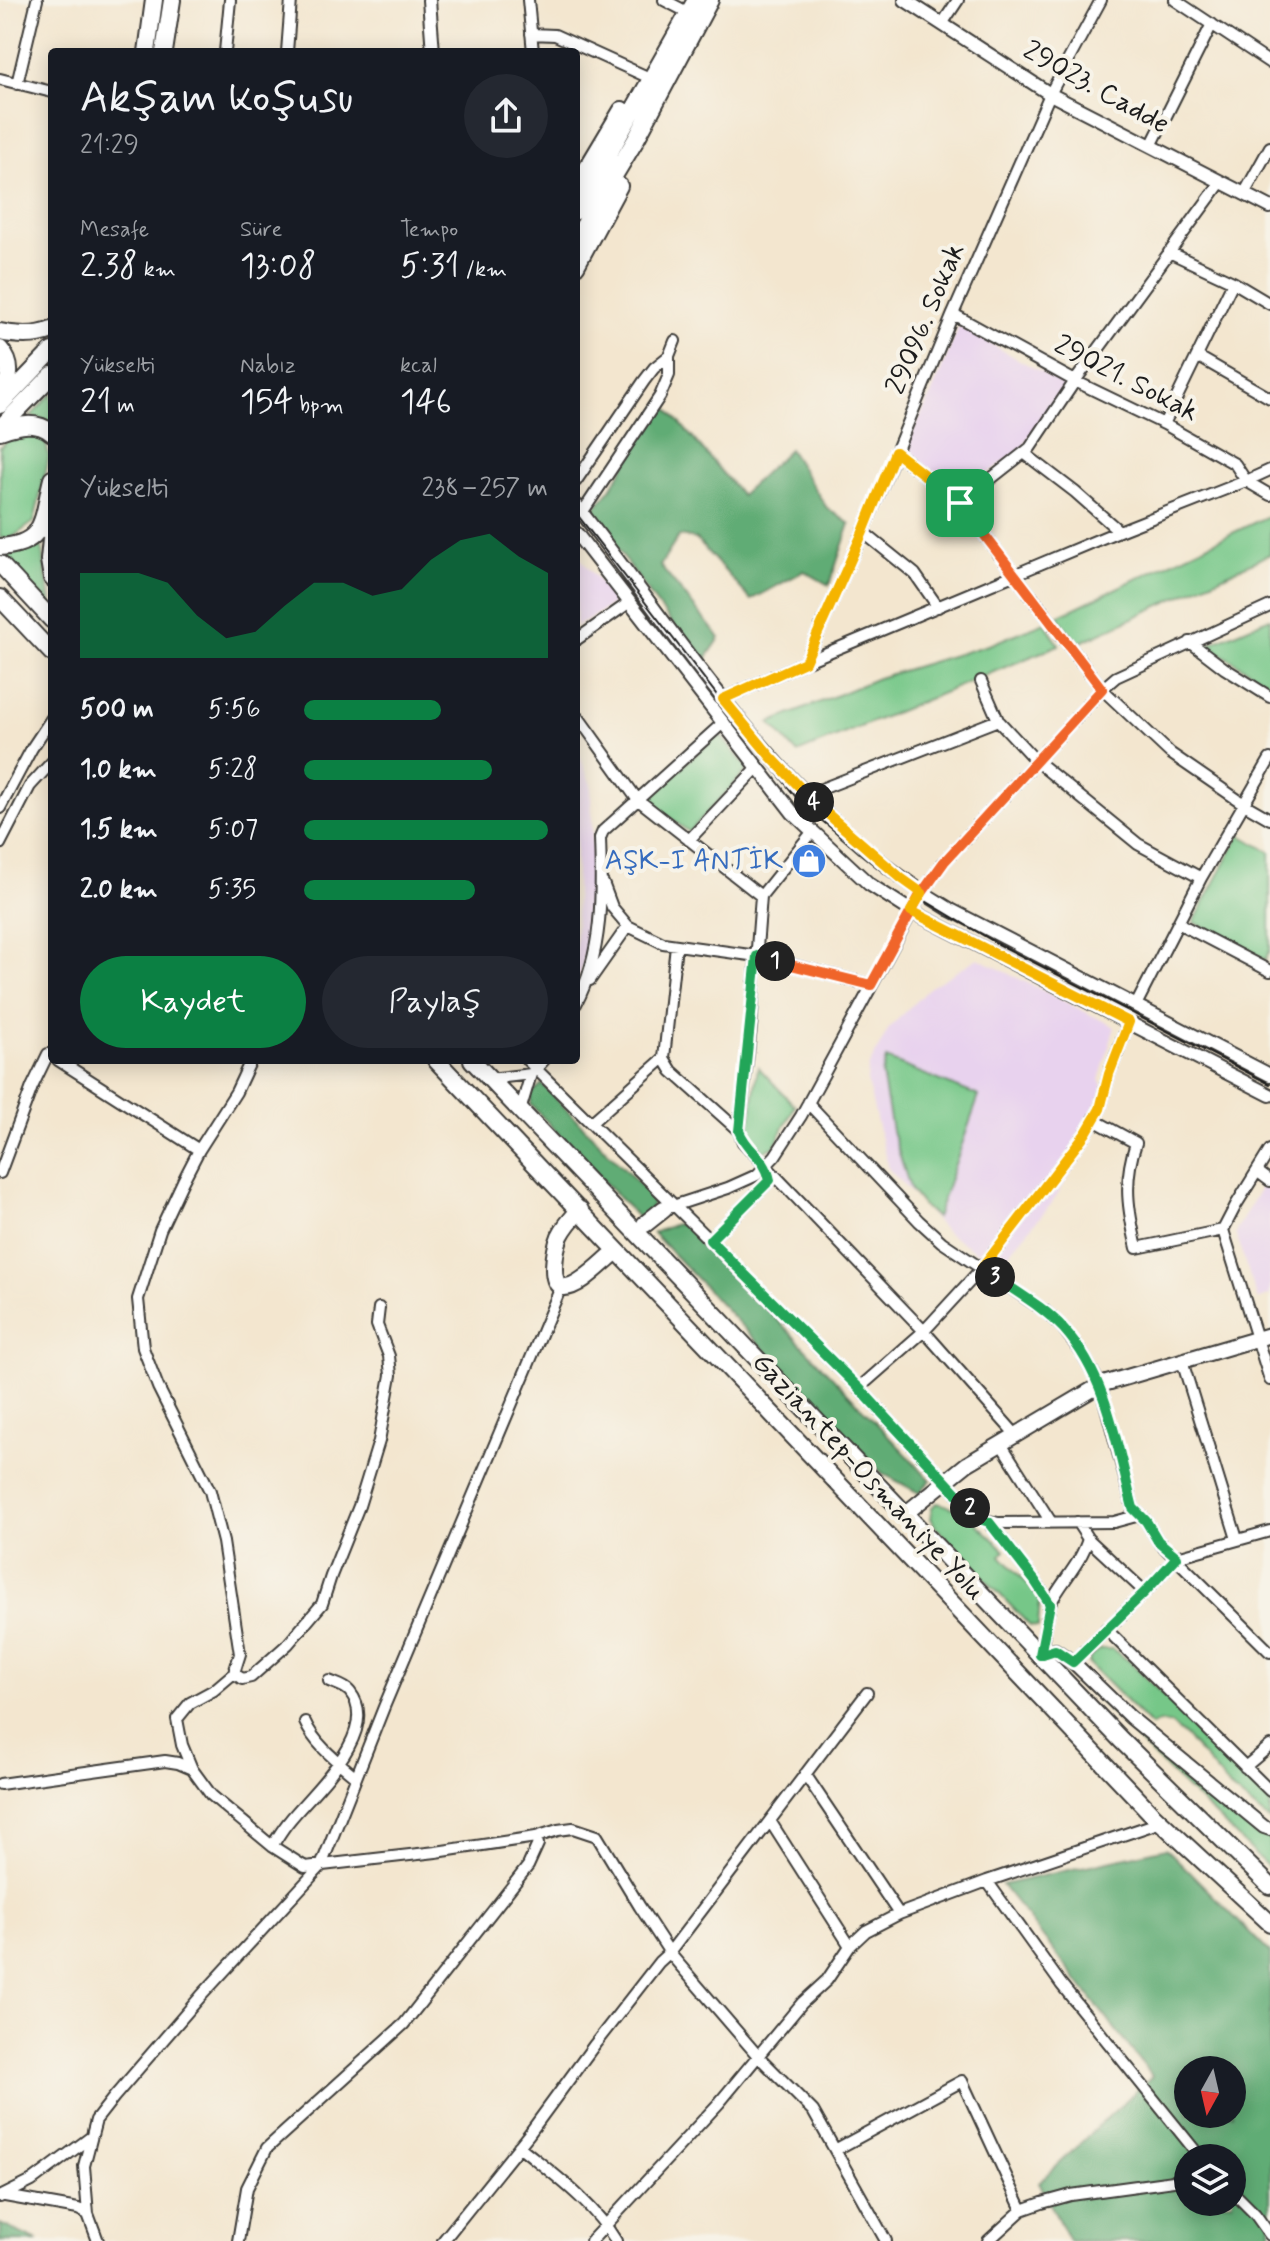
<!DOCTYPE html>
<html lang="tr">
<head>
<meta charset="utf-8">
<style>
	body { margin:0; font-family:Mynerve,sans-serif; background:#242831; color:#f1f3f6; height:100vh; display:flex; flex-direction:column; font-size:30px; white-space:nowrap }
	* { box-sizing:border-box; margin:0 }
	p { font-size:26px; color:#9ea1a6 }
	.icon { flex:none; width:44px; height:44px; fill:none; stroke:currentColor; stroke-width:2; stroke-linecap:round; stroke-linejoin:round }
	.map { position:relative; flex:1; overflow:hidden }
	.sheet { position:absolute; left:48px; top:48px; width:532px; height:1016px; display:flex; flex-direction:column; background:#171b24; border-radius:8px; box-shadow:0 4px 20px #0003 }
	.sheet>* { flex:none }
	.needle { width:52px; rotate:188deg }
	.fabs { position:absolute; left:1174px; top:2056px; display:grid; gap:16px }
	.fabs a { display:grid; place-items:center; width:72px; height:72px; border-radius:50%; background:#171b24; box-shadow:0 4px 20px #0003; font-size:40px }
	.pin { position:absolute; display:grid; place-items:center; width:68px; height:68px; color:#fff; margin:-34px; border-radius:16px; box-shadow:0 4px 12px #0006 }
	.km { position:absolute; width:40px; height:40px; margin:-20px; border-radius:50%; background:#222; color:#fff; font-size:22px; line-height:40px; text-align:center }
	.round { display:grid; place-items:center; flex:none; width:84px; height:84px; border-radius:42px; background:#242831 }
	.head { display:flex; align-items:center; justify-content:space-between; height:136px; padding:0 32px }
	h1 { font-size:44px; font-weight:600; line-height:60px }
	.stats { display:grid; grid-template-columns:repeat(3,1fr); gap:12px; height:136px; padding:8px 32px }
	.stats div { display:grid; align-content:center }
	.stats b { font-size:34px; font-weight:600 }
	.stats small { font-size:22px; font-weight:400 }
	.stats p { font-size:22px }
	.chart { height:224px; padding:16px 32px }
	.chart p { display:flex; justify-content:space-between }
	.chart svg { width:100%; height:144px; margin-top:8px; fill:#0b8043; opacity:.7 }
	.action { display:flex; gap:16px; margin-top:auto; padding:16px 32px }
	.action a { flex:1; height:92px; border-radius:48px; background:#0b8043; color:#fff; font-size:32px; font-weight:600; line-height:92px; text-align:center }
	.action a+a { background:#242831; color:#f1f3f6 }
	ul { padding:0 32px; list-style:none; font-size:26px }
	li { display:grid; grid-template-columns:128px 96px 1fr; align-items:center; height:60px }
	li i { height:20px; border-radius:10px; background:#0b8043 }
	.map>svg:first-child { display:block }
</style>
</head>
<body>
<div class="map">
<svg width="1270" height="2241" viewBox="0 0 1270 2241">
	<rect width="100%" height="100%" fill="#f7f3e8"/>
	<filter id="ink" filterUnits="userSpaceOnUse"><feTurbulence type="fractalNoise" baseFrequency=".0125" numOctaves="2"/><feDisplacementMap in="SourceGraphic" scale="16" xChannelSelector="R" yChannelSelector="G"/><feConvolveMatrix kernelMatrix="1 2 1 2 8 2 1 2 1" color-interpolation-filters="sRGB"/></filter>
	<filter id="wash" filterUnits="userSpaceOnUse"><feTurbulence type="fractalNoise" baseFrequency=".006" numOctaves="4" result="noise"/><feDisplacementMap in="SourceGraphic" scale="32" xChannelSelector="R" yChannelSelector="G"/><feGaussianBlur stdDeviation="1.8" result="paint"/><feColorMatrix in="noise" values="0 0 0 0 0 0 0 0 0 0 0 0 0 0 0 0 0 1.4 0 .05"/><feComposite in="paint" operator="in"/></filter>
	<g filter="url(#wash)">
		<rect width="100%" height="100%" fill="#f3e6cf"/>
		<path fill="#e8d2ee" d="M959,326L1066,386L1028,438L1023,448L959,494L903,452L932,393Z
			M576,553L616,602L576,627Z
			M576,746L591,785L594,915L581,972L576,982Z
			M978,958L1115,1027L1099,1080L1106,1092L1087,1147L1052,1203L998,1266L946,1232L888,1168L867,1081L868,1068L889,1028L929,988Z
			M1263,1184L1270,1189V1295L1258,1300L1236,1236L1237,1229Z"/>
		<path fill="#76c788" stroke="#497252" stroke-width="2" d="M52,393V423L31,416Z
			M30,430L45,440L49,457L34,522L10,539L0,538V447L15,432Z
			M1270,515V554L1077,644L1058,616Z
			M41,543L52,609L0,555C17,555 27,549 41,543Z
			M1270,618V684L1207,645Z
			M1045,622L1059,645L797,753L770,723L878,678L991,644Z
			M719,734L748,769L689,832L648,802L650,794Z
			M1240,835L1270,852V950L1265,960L1194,922Z
			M886,1059L979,1096L936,1218L922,1205L911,1191L892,1131L882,1074Z
			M758,1067L795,1106L774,1147L763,1152L757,1150L748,1135Z
			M937,1503C965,1508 985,1531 1005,1550L1001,1556L1040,1598L1038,1627L1030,1626L935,1526L931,1518L932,1507Z
			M1101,1649H1112L1129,1661L1240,1772L1246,1773L1270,1796V1821L1233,1791L1187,1738L1171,1724L1160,1722L1151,1726L1088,1663L1091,1656Z
			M1069,1664L1147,1746L1220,1799L1262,1834L1270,1838V1869L1136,1739L1066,1667Z"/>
		<path fill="#60ac74" stroke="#3e6448" stroke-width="2" fill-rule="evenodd" d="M663,403L741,495L789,449L827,508L850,524L829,585L804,571L751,600L696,539L679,536L660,566L720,638L703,663L653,599L591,512L610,490Z
			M542,1084L654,1199L650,1209L640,1220L531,1105V1094Z
			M675,1224L686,1226L707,1246L931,1480L919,1493L882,1473L653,1233Z
			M1166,1848L1270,1953V2241H1069L1039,2182L1152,2076L1002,1885ZM1188,2070H1232V2114H1188ZM1188,2158H1232V2202H1188Z
			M0,2224L38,2241H0Z"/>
	</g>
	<g filter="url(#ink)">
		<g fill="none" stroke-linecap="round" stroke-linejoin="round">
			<g stroke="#3c3a37" stroke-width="14">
				<path id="minor" d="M528,0L533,52
					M664,0L689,13
					M1175,0L1270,63
					M942,24L958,0
					M531,34L555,35L652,79
					M225,52L230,0
					M287,52L291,0
					M0,79L52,92
					M17,84L37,0
					M1151,146L1212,24
					M1244,194L1270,147
					M1169,252L1233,282L1270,304
					M953,314L1075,381L1164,424L1235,464L1246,481L1270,495
					M1197,356L1270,398
					M1164,424L1233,282
					M895,452L960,503L1102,689L1170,753L1244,804L1270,819
					M1024,453L1075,492L1119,531
					M576,481L644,381L654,368L669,356
					M960,503L1030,448L1075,381L1221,182
					M582,513L660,396L669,375V356L675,341
					M863,532L915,574L938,607
					M576,640L630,602
					M1190,642L1224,668L1270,697
					M805,662L863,532L953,314L1050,94L1101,0
					M981,681L998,720L1036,761L1138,844L1201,878
					M723,699L805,662L1119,531L1246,481L1270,470
					M576,714L637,799L761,896
					M806,795L998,720
					M0,808L32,748L52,718
					M813,831L761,896L751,1027L739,1131L743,1142L924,1331L1016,1435
					M689,840L758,767
					M0,844L30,786L52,762
					M603,883L612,907L628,926L663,943L757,956L871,985
					M1178,923L1270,971
					M676,945L664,1058L672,1071L739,1131
					M590,980L628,926
					M576,1004C603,953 602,894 600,838L603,831L724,722
					M1136,1005L1201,878L1270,759
					M58,1060L199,1150
					M251,1060L236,1092L199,1150L183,1181L160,1230L138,1299L143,1348L158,1387L210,1491L223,1542L240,1654L234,1673L214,1690L190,1703L177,1719L182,1745L192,1769L211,1795L272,1846L305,1867L436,1852L536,1837L558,1830L573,1828L597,1836L640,1907L672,1956L758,2056L813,2111L886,2241
					M527,1060L859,1388L980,1519L998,1523L1114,1522L1140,1515
					M489,1079L531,1074
					M808,1103L919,1221L942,1242L1045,1311L1063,1328L1082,1353L1100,1385L1133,1508L1146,1521L1158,1541L1270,1652
					M520,1111L531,1074L544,1060
					M1094,1120L1136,1143C1123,1181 1128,1210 1137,1248L1223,1230
					M592,1122L664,1058
					M1270,1150L1236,1205L1223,1230L1270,1380
					M1258,1172L1270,1181
					M0,1173L32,1087L48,1054L52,1056
					M664,1209L728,1188L757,1175L775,1156L801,1116L922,893L944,862L1102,689L1116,677L1270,606
					M710,1240L770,1180L767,1167
					M1182,1361L1237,1539
					M859,1388L924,1331L982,1268L1086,1133L1100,1109L1109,1074L1129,1022
					M1001,1444L1051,1522
					M989,1522L1035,1581L1050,1604L1040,1655
					M1077,1522L1088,1539L1145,1592
					M1050,1604C1062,1581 1081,1563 1088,1539
					M1106,1629L1270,1791
					M1073,1662L1145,1592L1177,1557L1270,1531
					M234,1673L242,1679L251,1677L288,1644L322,1604L331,1576L359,1506L379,1441L391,1375L389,1356L377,1325L379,1308
					M305,1722C315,1745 337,1761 356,1777
					M1245,1767L1270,1746
					M805,1774L899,1914
					M0,1784L165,1761L178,1763L192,1769
					M770,1821L850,1946
					M272,1846C278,1837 283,1828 290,1820C312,1792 382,1732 350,1692C345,1686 336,1684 329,1681
					M987,1881L1061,1984L1201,2158
					M519,2146C553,2174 593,2202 616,2241
					M835,2150L962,2081L1022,2210
					M1232,2191L1255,2214L1270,2235
					M5,2196L78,2209L88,2214
					M0,2197L32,2181L91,2137
					M98,2241L88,2214L84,2166L96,2120L114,2097L201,1996L321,1866L384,1707L561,1287
					M238,2241L247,2188L267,2148L404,2024L528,1866L538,1844L536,1837
					M443,2241L529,2134L595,2044L659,1962L670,1952L867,1693
					M591,2241L719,2103L802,2003L827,1980L850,1946L866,1931L899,1914L987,1881L1161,1822
					M988,2241L1022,2210L1042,2203L1071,2195L1188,2179"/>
			</g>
			<g stroke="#3c3a37" stroke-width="16">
				<path id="tertiary" d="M429,0L433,52
					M905,0L1050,94L1270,207
					M576,505C689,650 789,814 951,910L1270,1075
					M576,533L793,813L869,884L911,911L1270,1095
					M1040,1655L1055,1650L1073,1662L1130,1717L1264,1827L1270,1829"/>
			</g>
			<g stroke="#3c3a37" stroke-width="18">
				<path id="secondary" d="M905,1514L967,1464L1100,1385L1270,1335"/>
			</g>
			<g stroke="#3c3a37" stroke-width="20">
				<path id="primary" d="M147,52L154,0
					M164,52L172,0
					M576,187L622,110
					M576,211L696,0
					M576,239L635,141L710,0
					M576,266L619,186
					M0,405L52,351
					M0,428L52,375"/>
			</g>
			<g stroke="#3c3a37" stroke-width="20">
				<path id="trunk" d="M0,332C18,336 35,337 52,330
					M0,349C15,366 9,381 0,399
					M0,431C19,425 36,420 52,433
					M52,529L49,560L52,578
					M0,547C47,544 42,518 52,479
					M0,564L52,620
					M0,598L52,653
					M436,1060L1150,1812L1270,1923
					M472,1060L1121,1740L1270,1886
					M580,1210C572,1218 565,1226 560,1236C556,1246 547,1286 564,1287C578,1288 601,1264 612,1255
					M645,1224L664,1209"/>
			</g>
			<use href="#minor" stroke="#fff" stroke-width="10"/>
			<use href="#tertiary" stroke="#fff" stroke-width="12"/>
			<use href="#secondary" stroke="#fff" stroke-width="14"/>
			<use href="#primary" stroke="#fff" stroke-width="16"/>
			<use href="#trunk" stroke="#fff" stroke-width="16"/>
			<path stroke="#1c1c1c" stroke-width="2" d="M576,513L802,805L919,897L996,943L1270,1084"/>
		</g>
	</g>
	<g fill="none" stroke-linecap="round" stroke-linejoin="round" filter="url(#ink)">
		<g stroke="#fff" stroke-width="16">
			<path id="split-1" d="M775,961L871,985L919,897L944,862L1102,689L960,503"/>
		</g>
		<g stroke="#fff" stroke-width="16">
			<path id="split-2" d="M775,961L757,956L739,1131C748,1154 764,1154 770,1180L710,1240L859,1388L970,1508"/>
		</g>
		<g stroke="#fff" stroke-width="16">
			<path id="split-3" d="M970,1508L980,1519L989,1522L1035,1581L1050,1604L1040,1655L1055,1650L1073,1662L1145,1592L1177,1557L1158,1541L1146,1521L1133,1508C1117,1447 1108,1378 1064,1329C1045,1308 1018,1293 995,1277"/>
		</g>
		<g stroke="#fff" stroke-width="16">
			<path id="split-4" d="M814,802L901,878L922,893L911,911L1129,1022L1109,1074L1100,1109L1086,1133L982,1268L995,1277"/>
		</g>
		<g stroke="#fff" stroke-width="16">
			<path id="split-5" d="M814,802L771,757L723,699L805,662L863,532L895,452L960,503"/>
		</g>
		<use href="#split-1" stroke="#f0652b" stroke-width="10"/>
		<use href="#split-2" stroke="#22a559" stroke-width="10"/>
		<use href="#split-3" stroke="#22a559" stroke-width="10"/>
		<use href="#split-4" stroke="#f5b400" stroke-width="10"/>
		<use href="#split-5" stroke="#f5b400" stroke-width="10"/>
	</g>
	<defs>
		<g id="shop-disc" transform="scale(1.8)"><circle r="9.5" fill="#3f7fe0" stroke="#f7f3e8"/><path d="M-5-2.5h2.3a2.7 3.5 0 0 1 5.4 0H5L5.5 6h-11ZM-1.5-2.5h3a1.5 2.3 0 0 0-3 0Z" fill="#fff"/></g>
	</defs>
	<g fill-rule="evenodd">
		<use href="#shop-disc" x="809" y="861"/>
	</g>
	<g text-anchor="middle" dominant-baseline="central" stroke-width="8" stroke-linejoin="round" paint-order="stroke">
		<g font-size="28" fill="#1c1c1c" stroke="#f7f3e8">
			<text transform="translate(1096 88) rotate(29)">29023. Cadde</text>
			<text transform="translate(926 319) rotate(-67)">29096. Sokak</text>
			<text transform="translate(1126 379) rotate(27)">29021. Sokak</text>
			<text transform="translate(868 1477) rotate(47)">Gaziantep-Osmaniye Yolu</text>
		</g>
		<g font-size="28" fill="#366cbe" stroke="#f7f3e8" text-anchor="end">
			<text x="783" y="861">AŞK-I ANTİK</text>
		</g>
	</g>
</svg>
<div class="fabs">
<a><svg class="needle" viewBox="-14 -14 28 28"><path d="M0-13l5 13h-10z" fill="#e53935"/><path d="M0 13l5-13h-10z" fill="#9ea1a6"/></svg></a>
<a><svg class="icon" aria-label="layers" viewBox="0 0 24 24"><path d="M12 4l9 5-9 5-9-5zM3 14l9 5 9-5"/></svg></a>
</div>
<div class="pin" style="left:960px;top:503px;background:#1e9e55"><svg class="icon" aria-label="arrive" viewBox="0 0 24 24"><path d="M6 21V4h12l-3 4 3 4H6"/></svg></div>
<b class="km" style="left:775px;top:961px">1</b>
<b class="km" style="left:970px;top:1508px">2</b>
<b class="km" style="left:995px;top:1277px">3</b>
<b class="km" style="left:814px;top:802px">4</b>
<section class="sheet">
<div class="head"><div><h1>Akşam koşusu</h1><p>21:29</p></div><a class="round"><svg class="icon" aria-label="share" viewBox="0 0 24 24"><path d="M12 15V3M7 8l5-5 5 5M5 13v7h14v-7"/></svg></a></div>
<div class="stats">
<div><p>Mesafe</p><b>2.38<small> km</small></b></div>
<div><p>Süre</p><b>13:08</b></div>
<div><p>Tempo</p><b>5:31<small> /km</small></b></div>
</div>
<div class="stats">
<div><p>Yükselti</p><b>21<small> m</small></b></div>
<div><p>Nabız</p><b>154<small> bpm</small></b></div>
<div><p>kcal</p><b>146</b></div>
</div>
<div class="chart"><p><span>Yükselti</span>238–257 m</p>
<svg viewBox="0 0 160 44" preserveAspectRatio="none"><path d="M0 44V18L10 18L20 18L30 21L40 31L50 38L60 36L70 28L80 21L90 21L100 25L110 23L120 14L130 8L140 6L150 13L160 18V44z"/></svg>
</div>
<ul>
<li><b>500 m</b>5:56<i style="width:56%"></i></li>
<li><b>1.0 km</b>5:28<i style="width:77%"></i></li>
<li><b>1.5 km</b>5:07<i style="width:100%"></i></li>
<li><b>2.0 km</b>5:35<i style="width:70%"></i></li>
</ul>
<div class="action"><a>Kaydet</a><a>Paylaş</a></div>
</section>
</div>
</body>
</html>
